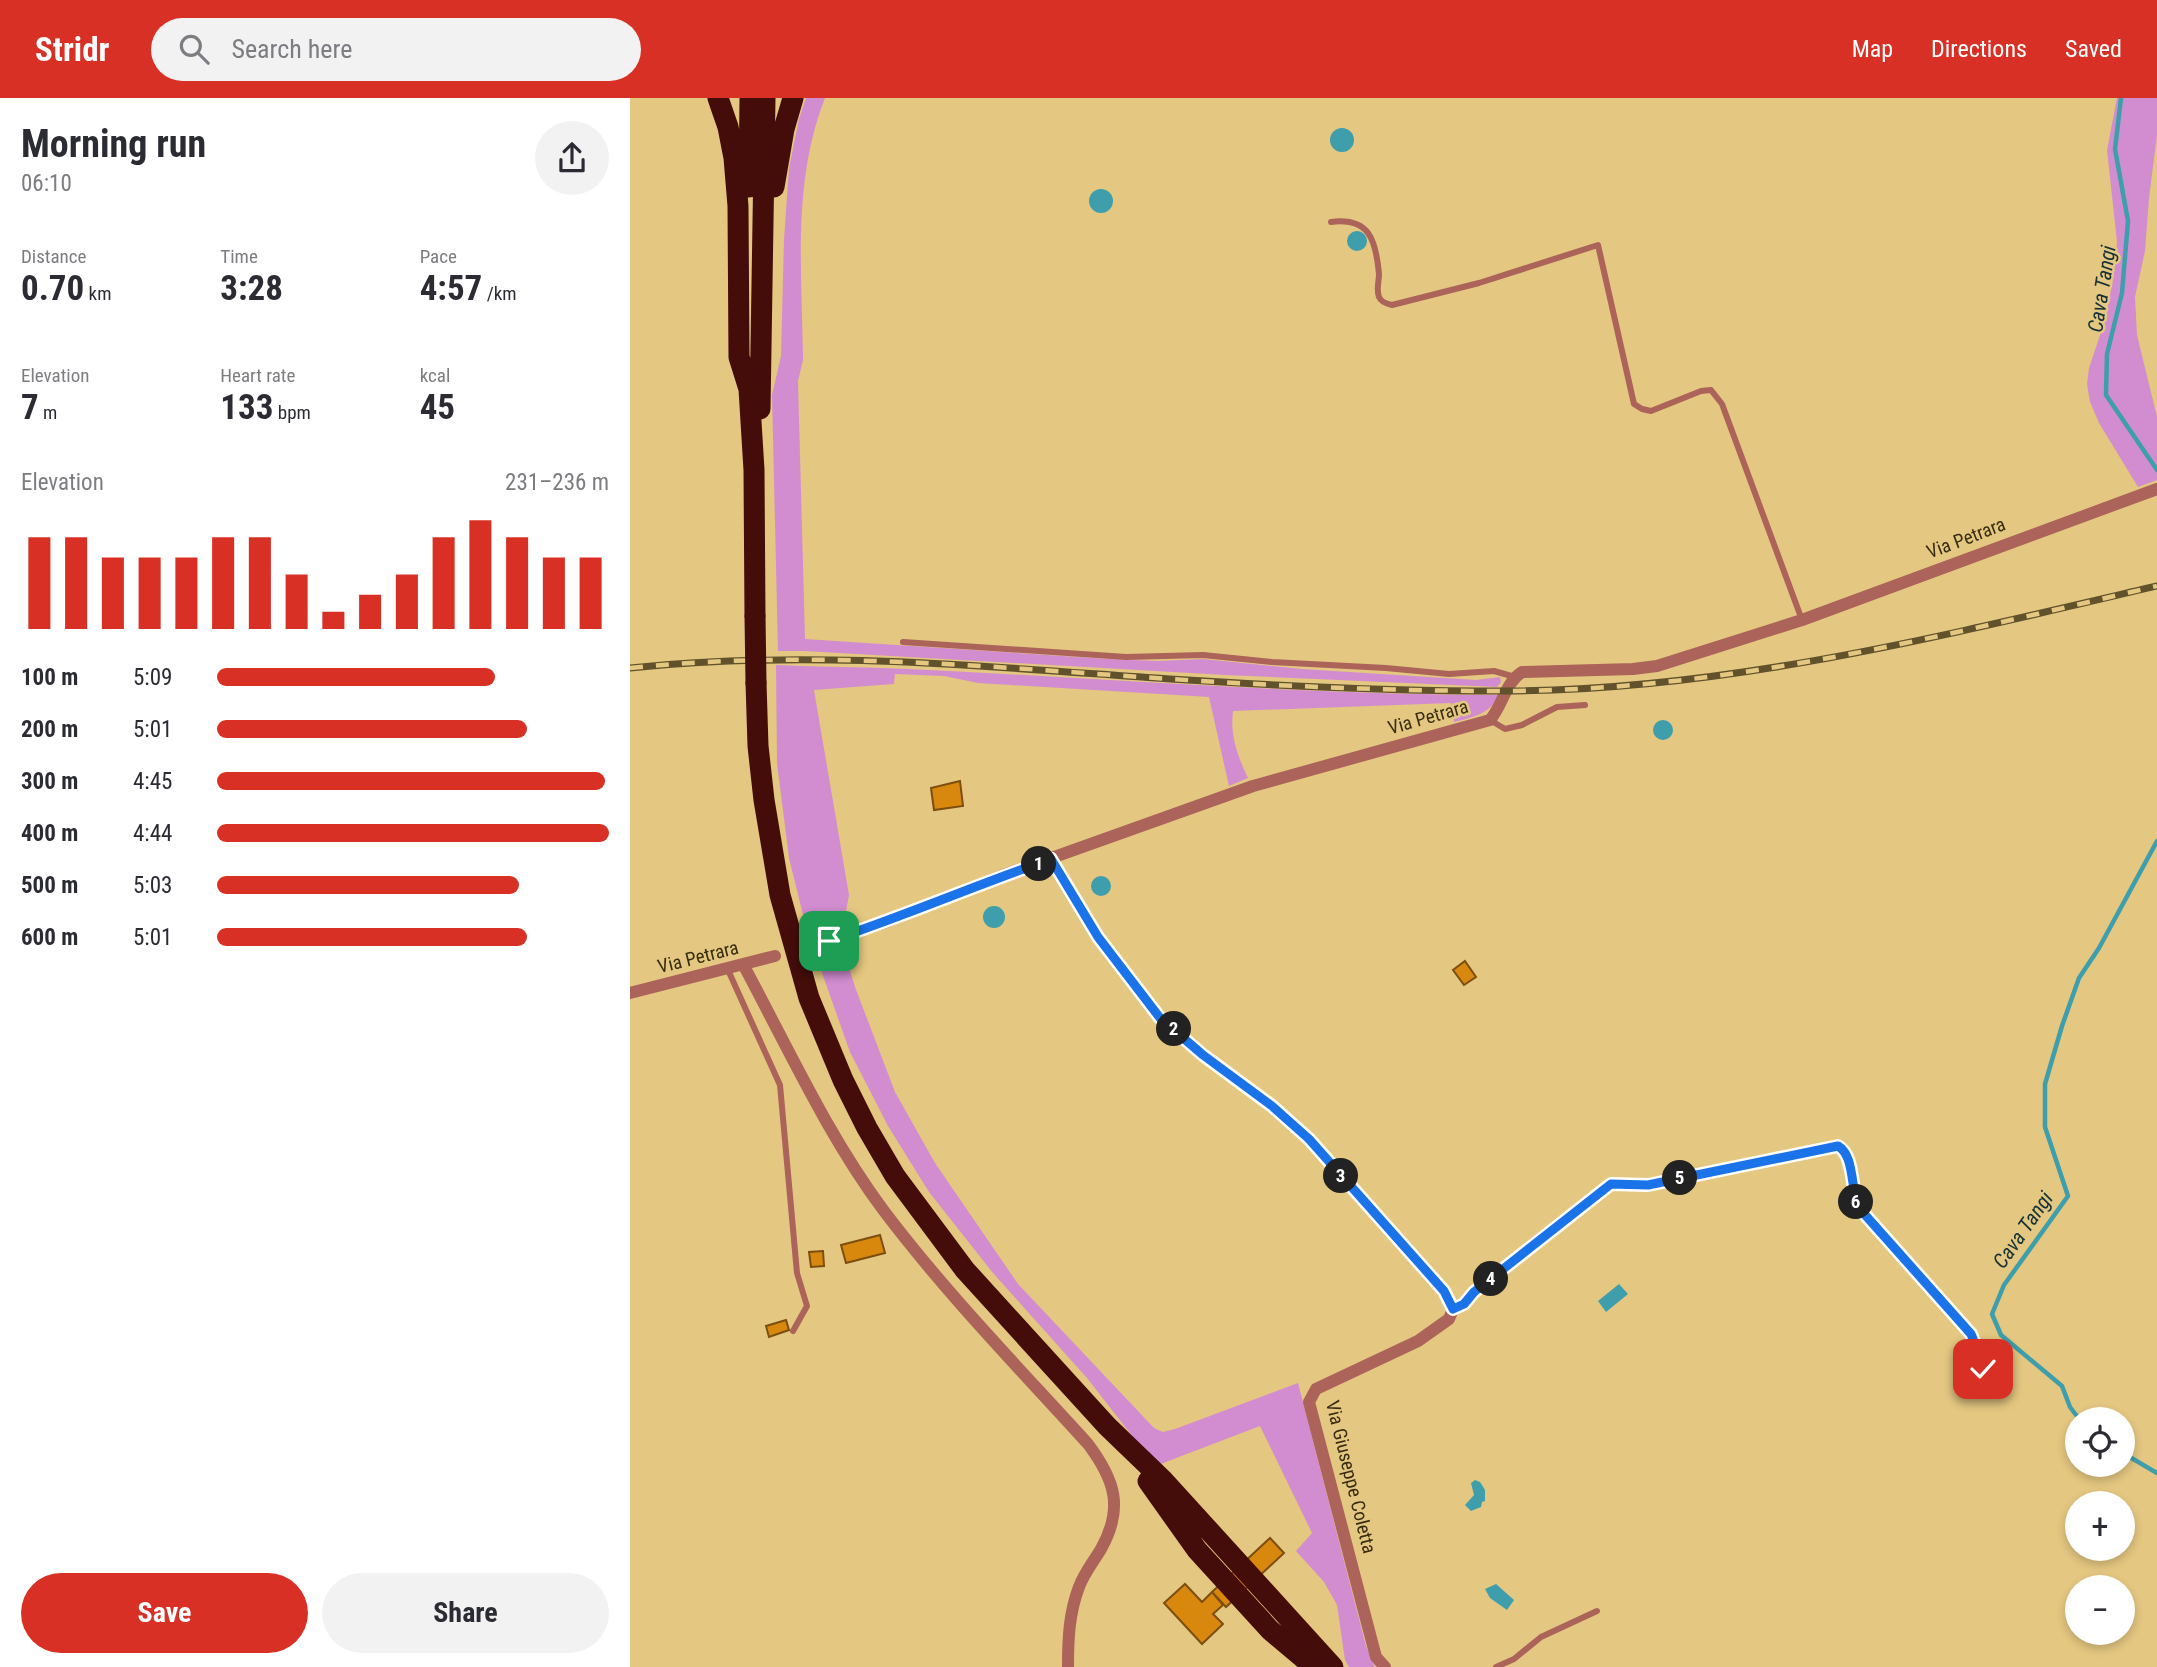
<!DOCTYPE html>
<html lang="en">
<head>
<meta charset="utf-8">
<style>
	body { margin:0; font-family:"Roboto Condensed",sans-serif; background:#f2f2f3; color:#2b2b33; height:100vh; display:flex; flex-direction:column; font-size:26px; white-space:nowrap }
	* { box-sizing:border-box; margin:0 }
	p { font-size:23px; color:#7c7c81 }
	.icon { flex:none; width:38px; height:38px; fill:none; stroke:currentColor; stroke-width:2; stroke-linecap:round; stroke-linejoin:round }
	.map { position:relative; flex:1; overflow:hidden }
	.drawer { display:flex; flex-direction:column; background:#fff; width:630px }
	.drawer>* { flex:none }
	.fabs { position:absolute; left:1435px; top:1309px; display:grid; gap:14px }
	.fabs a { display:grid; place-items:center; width:70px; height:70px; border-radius:50%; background:#fff; box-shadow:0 4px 10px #0003; font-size:35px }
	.pin { position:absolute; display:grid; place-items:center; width:60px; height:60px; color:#fff; margin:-30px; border-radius:14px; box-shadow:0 4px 10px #0006 }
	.km { position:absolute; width:35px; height:35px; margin:-18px; border-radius:50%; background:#222; color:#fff; font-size:19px; line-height:35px; text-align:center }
	.round { display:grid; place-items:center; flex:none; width:74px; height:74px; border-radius:37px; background:#f2f2f3 }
	.headline { display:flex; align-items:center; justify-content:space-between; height:119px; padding:0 21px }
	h1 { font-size:38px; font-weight:700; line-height:52px }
	.stats { display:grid; grid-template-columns:repeat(3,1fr); gap:10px; height:119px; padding:7px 21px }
	.stats div { display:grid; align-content:center }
	.stats b { font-size:35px; font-weight:700 }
	.stats small { font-size:19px; font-weight:400 }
	.stats p { font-size:19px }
	.chart { height:196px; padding:14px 21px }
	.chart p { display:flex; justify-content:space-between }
	.chart svg { width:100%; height:126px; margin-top:7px; stroke:#d93025; stroke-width:6 }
	.cta { display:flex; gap:14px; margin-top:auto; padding:14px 21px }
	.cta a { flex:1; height:80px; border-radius:42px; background:#d93025; color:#fff; font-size:28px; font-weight:700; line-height:80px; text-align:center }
	.cta a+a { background:#f2f2f3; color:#2b2b33 }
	ul { padding:0 21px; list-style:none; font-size:23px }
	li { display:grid; grid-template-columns:112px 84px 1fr; align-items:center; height:52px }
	li i { height:18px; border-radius:9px; background:#d93025 }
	header { display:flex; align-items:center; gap:42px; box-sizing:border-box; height:98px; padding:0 35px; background:#d93025; color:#fff }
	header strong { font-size:33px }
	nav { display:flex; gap:38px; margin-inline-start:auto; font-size:24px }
	.search { width:490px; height:63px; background:#f2f2f3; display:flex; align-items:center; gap:18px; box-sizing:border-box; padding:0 24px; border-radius:38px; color:#7c7c81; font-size:26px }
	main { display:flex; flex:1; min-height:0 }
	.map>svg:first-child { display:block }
</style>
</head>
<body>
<header>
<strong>Stridr</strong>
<div class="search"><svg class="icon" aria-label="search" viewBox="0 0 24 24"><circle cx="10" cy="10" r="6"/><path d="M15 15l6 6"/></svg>Search here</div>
<nav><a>Map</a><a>Directions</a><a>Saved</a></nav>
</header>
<main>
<section class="drawer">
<div class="headline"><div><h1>Morning run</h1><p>06:10</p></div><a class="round"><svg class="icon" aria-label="share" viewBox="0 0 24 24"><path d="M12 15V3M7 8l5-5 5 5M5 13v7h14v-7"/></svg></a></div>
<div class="stats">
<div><p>Distance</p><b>0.70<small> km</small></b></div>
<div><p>Time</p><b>3:28</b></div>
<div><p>Pace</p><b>4:57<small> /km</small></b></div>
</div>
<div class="stats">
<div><p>Elevation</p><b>7<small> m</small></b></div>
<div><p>Heart rate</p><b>133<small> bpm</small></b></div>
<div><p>kcal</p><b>45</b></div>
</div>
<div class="chart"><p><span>Elevation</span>231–236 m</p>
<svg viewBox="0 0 160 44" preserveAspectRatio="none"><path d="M5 44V12M15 44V12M25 44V19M35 44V19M45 44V19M55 44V12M65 44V12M75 44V25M85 44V38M95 44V32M105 44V25M115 44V12M125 44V6M135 44V12M145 44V19M155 44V19"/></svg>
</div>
<ul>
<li><b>100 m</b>5:09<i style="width:71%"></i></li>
<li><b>200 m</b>5:01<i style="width:79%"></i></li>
<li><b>300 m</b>4:45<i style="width:99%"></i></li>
<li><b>400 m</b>4:44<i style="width:100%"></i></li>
<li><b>500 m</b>5:03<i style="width:77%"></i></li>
<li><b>600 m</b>5:01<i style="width:79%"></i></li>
</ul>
<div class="cta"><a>Save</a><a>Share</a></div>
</section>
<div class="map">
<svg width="1527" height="1569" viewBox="0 0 1527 1569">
	<rect width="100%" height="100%" fill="#e4c781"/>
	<path fill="#d28dd0" d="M176,0H195C162,84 172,174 173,262L168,283L175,541L478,561L527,563L573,561L672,571L846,582L870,579L871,584L867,589L595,577L174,553H148L142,297L151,258L154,142L159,70L169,21Z
		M1487,0H1527V37L1519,100L1515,153L1505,199L1507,237L1527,319V382L1508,389L1469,325L1460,304L1457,286L1459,270L1475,222L1483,182L1487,144L1477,52Z
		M146,567C190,569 234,569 278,571C476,580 673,597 871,597C858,616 845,619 824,624L821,605L603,613C600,637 607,657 618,680L599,688L579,599L348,585L314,578L265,576L264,586L184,592L219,797L213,829L178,837L159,760L147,665Z
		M212,847L225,889L265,994L305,1065L388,1186L524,1330L533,1334L545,1331L668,1285L736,1548L745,1569H719L715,1562L707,1507L694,1484L666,1453L682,1435L630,1328L528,1367L503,1339L457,1280L363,1175L299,1094L258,1028L220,954L185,855Z"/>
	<path fill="#3f9eac" d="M700 42a12 12 0 1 1 24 0a12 12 0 1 1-24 0Z
		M459 103a12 12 0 1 1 24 0a12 12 0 1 1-24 0Z
		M717 143a10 10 0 1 1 20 0a10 10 0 1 1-20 0Z
		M1023 632a10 10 0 1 1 20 0a10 10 0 1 1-20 0Z
		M461 788a10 10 0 1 1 20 0a10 10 0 1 1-20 0Z
		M353 819a11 11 0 1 1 22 0a11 11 0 1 1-22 0Z
		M989,1186L998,1196L976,1214L968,1203Z
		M845,1382L850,1384L855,1392V1403L852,1404L851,1409L841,1413L835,1407L844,1397L841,1385Z
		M866,1486L884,1502L877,1512L860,1500L855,1491Z"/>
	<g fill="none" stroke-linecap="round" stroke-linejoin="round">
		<path stroke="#3f9eac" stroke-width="4.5" d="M1491,0L1485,51L1498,123L1492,195L1477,256L1476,297L1527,372
			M1449,1321L1440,1309L1432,1288L1371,1237L1362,1216L1374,1187L1438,1098L1415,1029V986L1432,928L1449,880L1469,850L1527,743
			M1493,1355L1527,1375"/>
	</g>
	<path fill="#d9880e" stroke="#7c4e10" stroke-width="2" d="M330,683L333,708L304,712L301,690Z
		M835,863L846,879L834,887L823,872Z
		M250,1137L255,1155L216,1165L211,1147Z
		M193,1153L194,1168L181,1169L179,1154Z
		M156,1222L159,1232L139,1239L136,1228Z
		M640,1440L654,1455L596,1509L582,1494Z
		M555,1486L572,1504L582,1494L593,1507L583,1516L593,1526L572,1546L534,1505Z"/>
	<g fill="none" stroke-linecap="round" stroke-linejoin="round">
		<path stroke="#ab635a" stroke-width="6" d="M701,124C740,119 746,143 749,176C749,183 746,192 749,199C751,204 757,206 762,207L849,185L968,147L1004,306L1012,311L1021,313L1071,293L1081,292L1092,306L1172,522
			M273,544L496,559L573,557L642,564L756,570L819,576L864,573L885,579
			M860,622L875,631L892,627L927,609L955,607
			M98,872L150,987L167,1175L177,1208L163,1233
			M823,1211L834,1206L844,1194L980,1086L1018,1087L1208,1048C1225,1059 1220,1089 1229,1110L1341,1236L1346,1257L1367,1290
			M866,1569L884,1561L911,1539L967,1513"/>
		<path stroke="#ab635a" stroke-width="12" d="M421,761L468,839L530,920L573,956L642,1008L679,1041L814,1193L823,1211L819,1221L788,1243L686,1291L679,1304L746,1559L755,1569
			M181,848L256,824L371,778L623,688L860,622C873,607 875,585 892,574L1003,571L1027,568L1172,522L1527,391
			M114,868C158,950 198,1038 254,1113C316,1195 389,1270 458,1346C485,1382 494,1410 471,1451C464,1463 454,1475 449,1489C439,1515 438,1541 438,1569
			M0,895L145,858"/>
		<path stroke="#440d0a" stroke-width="21" d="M88,0L98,29L104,60L108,108L109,259L119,291L124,372L125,518
			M119,89L120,0
			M144,89L154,31L163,0
			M130,311L135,0
			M126,585L128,648L134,702L150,797L179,900L213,982L237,1030L265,1078L335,1172L477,1328L533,1382L703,1569
			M518,1383L567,1452L640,1532L684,1569"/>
		<g stroke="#61522b" stroke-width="7">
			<path id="rail" d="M0,570C180,551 360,569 540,581C651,588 761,593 872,593C1095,593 1312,538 1527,488"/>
		</g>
		<use href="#rail" stroke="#e4c781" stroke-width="4.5" stroke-dasharray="13" stroke-linecap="butt"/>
		<path stroke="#440d0a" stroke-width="21" d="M125,518L126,585"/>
	</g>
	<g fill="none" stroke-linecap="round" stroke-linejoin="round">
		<g stroke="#fff" stroke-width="14">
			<path id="route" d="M199,843C274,818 346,787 421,761L468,839L530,920L573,957L642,1008L679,1041L814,1193L823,1211L834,1206L844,1194L981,1086L1018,1087L1208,1048C1225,1058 1220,1090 1229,1110L1341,1236C1347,1249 1346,1257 1353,1271"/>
		</g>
		<use href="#route" stroke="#1a73e8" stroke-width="9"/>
	</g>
	<g text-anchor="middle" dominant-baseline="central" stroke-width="5" stroke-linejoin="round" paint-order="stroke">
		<g font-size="19" fill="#382d10" stroke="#e4c781">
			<text transform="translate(1336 440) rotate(-21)">Via Petrara</text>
			<text transform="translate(798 619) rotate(-16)">Via Petrara</text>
			<text transform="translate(68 859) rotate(-14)">Via Petrara</text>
			<text transform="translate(721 1379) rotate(76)">Via Giuseppe Coletta</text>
		</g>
		<g font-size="21" font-style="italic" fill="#143136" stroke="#e4c781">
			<text transform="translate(1472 191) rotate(-81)">Cava Tangi</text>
			<text transform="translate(1393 1132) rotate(-55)">Cava Tangi</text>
		</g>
	</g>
</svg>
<div class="fabs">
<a><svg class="icon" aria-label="locate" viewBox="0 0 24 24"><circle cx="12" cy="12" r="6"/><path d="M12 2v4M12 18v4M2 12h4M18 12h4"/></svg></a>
<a>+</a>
<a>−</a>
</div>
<div class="pin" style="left:199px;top:843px;background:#1e9e55"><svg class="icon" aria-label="arrive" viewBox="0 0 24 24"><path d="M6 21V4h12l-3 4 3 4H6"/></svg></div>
<div class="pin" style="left:1353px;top:1271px;background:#d93025"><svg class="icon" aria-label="check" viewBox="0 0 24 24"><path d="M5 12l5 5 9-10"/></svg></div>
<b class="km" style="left:409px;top:766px">1</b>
<b class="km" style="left:544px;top:931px">2</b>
<b class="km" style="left:711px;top:1078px">3</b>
<b class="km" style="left:861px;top:1181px">4</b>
<b class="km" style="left:1050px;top:1080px">5</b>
<b class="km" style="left:1226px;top:1104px">6</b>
</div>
</main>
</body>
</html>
